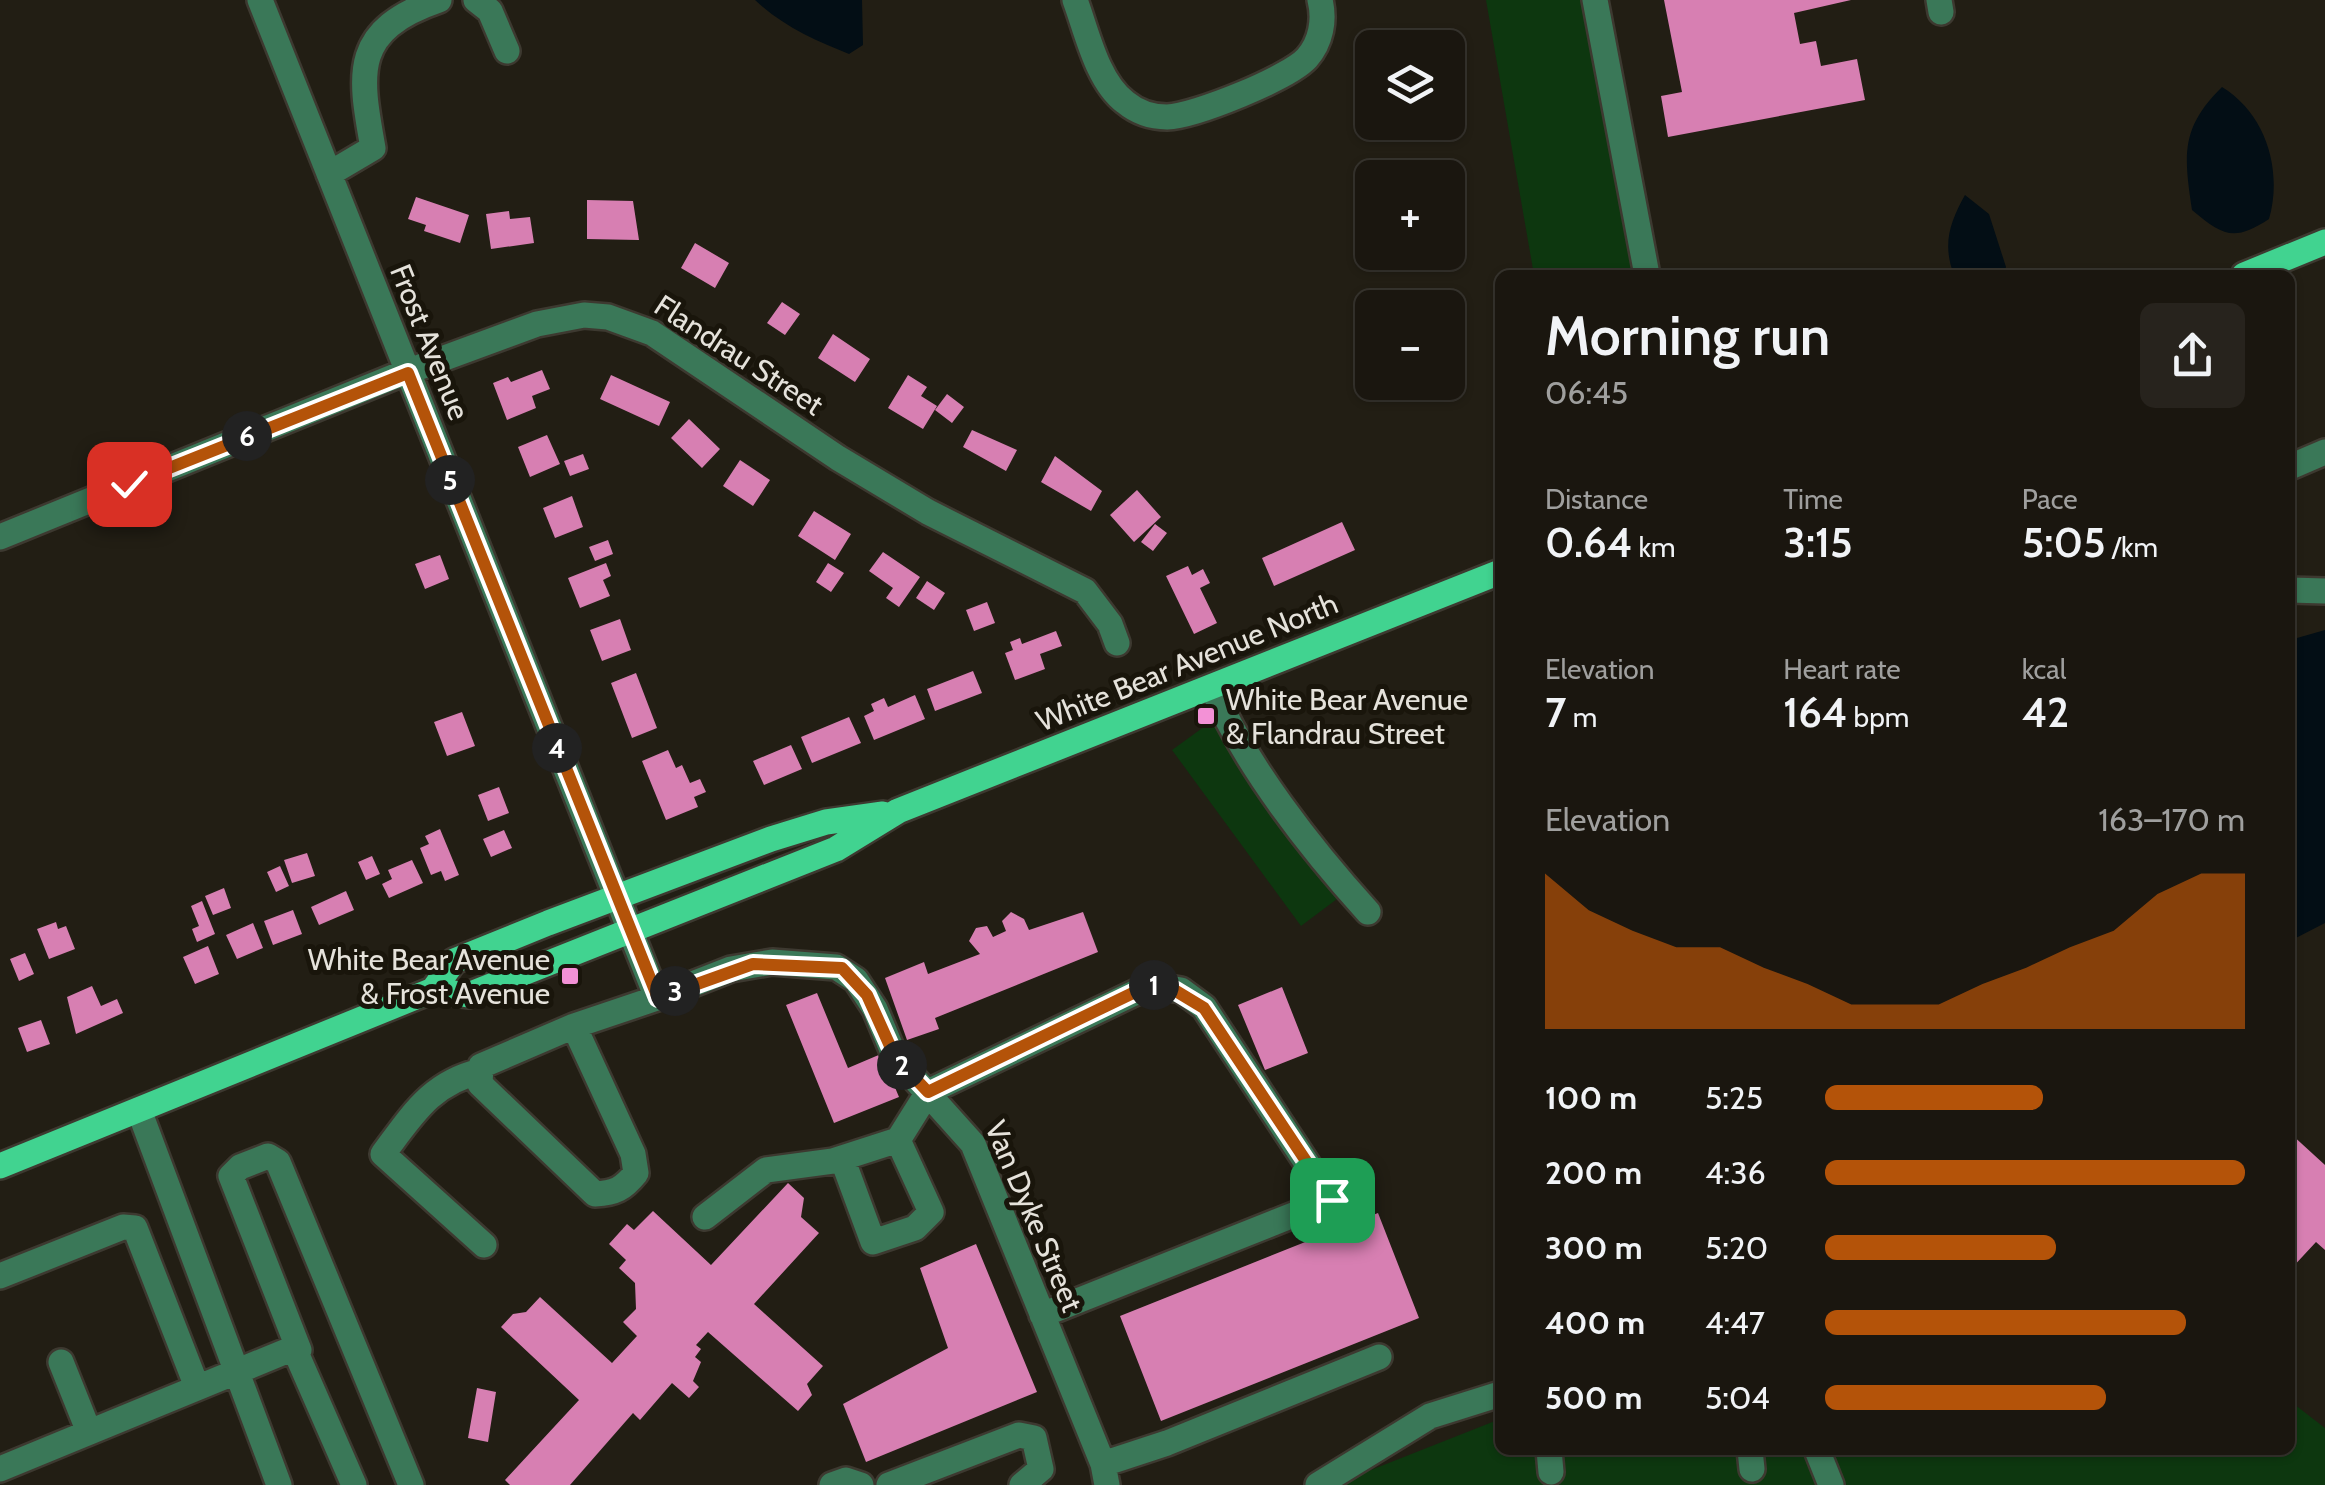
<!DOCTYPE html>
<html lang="en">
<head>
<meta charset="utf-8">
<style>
	body { margin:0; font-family:Cabin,sans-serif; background:#27231d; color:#f1f3f6; height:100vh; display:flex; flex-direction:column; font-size:38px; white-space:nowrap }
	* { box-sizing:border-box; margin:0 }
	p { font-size:32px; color:#9f9f9e }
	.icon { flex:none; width:55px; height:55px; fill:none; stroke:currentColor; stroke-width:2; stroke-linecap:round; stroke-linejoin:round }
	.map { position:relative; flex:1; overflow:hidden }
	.sheet { position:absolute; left:1495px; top:270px; width:800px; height:1185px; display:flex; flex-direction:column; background:#1a160f; border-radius:15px; box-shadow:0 2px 8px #0004,0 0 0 2px #38352f }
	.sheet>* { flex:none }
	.fabs { position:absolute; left:1355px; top:30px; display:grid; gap:20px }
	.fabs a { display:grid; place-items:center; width:110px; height:110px; border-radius:15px; background:#1a160f; box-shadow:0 2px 8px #0004,0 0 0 2px #38352f; font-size:50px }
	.pin { position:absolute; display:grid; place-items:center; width:85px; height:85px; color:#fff; margin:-42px; border-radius:20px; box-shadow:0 5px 15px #0006 }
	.km { position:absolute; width:50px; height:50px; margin:-25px; border-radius:50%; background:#222; color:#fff; font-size:28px; line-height:50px; text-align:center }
	.round { display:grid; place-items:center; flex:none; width:105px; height:105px; border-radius:15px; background:#27231d }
	.headline { display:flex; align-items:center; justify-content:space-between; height:170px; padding:0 50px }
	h1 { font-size:55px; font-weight:600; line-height:75px }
	.metrics { display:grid; grid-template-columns:repeat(3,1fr); gap:15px; height:170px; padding:10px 50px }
	.metrics div { display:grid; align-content:center }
	.metrics b { font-size:42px; font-weight:600 }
	.metrics small { font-size:28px; font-weight:400 }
	.metrics p { font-size:28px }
	.chart { height:280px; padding:20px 50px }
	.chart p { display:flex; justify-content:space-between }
	.chart svg { width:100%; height:180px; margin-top:10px; fill:#b45309; opacity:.7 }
	ul { padding:0 50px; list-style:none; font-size:32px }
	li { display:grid; grid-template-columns:160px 120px 1fr; align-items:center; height:75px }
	li i { height:25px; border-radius:12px; background:#b45309 }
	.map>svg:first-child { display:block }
</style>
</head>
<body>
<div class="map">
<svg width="2325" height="1485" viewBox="0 0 2325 1485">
	<rect width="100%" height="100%" fill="#221e14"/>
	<path fill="#0d370f" d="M1486,0H1583L1636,275H1534Z
		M1212,721L1341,896L1301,926L1172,750Z
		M2290,1401L2325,1428V1485H1333L1500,1419V1450H2290Z"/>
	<path fill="#030e15" d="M755,0H862L863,45L849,54C816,41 782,26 755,0Z
		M2222,87C2266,114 2283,170 2269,219C2234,242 2223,236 2192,210C2184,156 2180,128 2222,87Z
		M1965,195L1989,214L2006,267L2003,275H1954C1942,244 1950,222 1965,195Z
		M2325,630V923L2290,941V640Z"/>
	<path fill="#d77fb2" d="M1664,0H1851L1794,13L1800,44L1816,41L1821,66L1857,59L1865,100L1668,137L1661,96L1682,92Z
		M416,197L469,215L460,243L424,231L426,225L408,219Z
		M587,200L633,201L639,240L587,239Z
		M509,211L510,219L530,217L534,243L491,249L486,214Z
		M695,243L729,263L715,288L681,268Z
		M782,302L800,314L785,335L767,323Z
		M833,334L870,359L855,382L818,358Z
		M542,370L550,389L532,396L536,408L507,420L493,383L508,377L511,382Z
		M611,375L670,402L659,426L600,399Z
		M908,375L927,387L921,396L937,406L923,429L888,408Z
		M947,394L964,407L952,423L935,410Z
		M689,419L720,449L702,468L671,438Z
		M972,430L1017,450L1006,471L963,447Z
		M547,435L560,464L530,477L518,447Z
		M583,454L589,469L570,476L564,461Z
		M1055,456L1102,491L1091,511L1041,482Z
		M740,460L770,480L753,506L723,486Z
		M1137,490L1161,517L1134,542L1110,515Z
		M572,496L583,527L555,538L543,508Z
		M814,511L851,534L835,560L798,536Z
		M1342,522L1355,550L1274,586L1262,558Z
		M1155,524L1167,533L1153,551L1141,542Z
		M608,540L613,554L595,561L589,547Z
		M883,552L920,577L899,607L886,598L893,588L869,571Z
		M440,555L449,579L425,589L415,564Z
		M606,563L611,576L603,580L610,596L580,608L568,578Z
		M828,563L844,573L831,592L816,582Z
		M1188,566L1192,575L1203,569L1210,583L1200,588L1217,623L1194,634L1166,576Z
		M927,581L945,593L934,610L916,598Z
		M987,602L995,623L974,631L966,610Z
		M620,619L631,650L602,661L590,630Z
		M1056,631L1062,646L1040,654L1045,669L1015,680L1005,653L1013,650L1010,642L1020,638L1022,644Z
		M973,671L982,693L935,711L927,689Z
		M636,673L657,728L632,738L611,683Z
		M915,695L925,719L874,740L864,716L874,711L871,704L884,698L888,707Z
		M462,712L475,746L447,756L434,722Z
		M849,717L861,743L812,763L801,737Z
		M791,745L802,769L764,785L753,761Z
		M668,750L676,768L682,765L690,783L700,779L706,792L694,797L698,807L666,820L642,761Z
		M499,787L509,813L488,821L478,795Z
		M440,829L459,875L445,881L441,871L431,875L420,848L429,844L425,836Z
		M504,830L512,848L491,857L483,839Z
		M307,853L315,876L292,883L284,860Z
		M372,856L380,874L366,880L358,862Z
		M412,860L423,883L389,898L382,884L392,879L388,870Z
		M280,866L289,886L276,892L267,872Z
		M224,888L231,908L213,915L205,896Z
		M346,891L354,910L319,925L311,907Z
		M202,901L215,934L197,942L192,929L199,926L191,906Z
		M293,910L302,934L273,945L264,921Z
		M1011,912L1024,919L1029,930L1083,912L1098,952L935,1018L939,1029L907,1040L885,978L924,962L928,974L980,954L969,941L976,928L987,926L993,937L1006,931L1002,921Z
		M56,922L58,929L66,926L75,949L49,959L37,929Z
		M253,923L263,948L237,959L226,935Z
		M208,946L219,974L195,984L183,957Z
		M25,953L34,974L19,981L10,959Z
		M92,986L101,1006L117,999L123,1013L76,1034L67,997Z
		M1282,987L1308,1053L1265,1070L1238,1005Z
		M817,993L848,1068L881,1054L899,1097L834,1123L786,1005Z
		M41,1020L50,1044L27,1052L18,1028Z
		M2290,1133L2325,1165V1250L2316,1242L2290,1270Z
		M788,1183L804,1198L801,1217L819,1233L754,1304L823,1366L807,1384L812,1395L798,1411L708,1332L696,1345L701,1349L695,1357L701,1362L693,1381L699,1387L689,1398L672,1383L640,1420L633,1413L570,1485H510L505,1480L579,1400L501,1327L513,1314L526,1312L540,1297L612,1363L637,1336L623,1322L636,1309L635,1283L619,1268L626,1260L609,1244L627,1224L634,1230L653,1211L711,1265Z
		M1378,1213L1419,1318L1161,1421L1120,1316Z
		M976,1244L1037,1392L866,1462L843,1404L948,1348L920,1268Z
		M477,1388L496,1392L488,1442L468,1438Z"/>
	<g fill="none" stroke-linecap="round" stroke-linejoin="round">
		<g stroke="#3d3930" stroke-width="30">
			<path id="minor" d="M260,0L657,998L731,969L772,962L836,967L856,980L875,1009L895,1057L973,1144L1103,1464L1107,1485
				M476,0L490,11L507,51
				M1075,0C1087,32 1097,81 1125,102C1137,112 1152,117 1167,117C1195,116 1289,78 1307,58C1321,42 1325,20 1320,0
				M1595,0L1647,275
				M1939,0L1941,12
				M329,174L373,148C359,71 352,30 439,0
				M2290,467L2325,452
				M0,537L393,377L537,324L584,315L608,317L652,333L838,458L928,512L1085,591L1110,624L1117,643
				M2290,590L2325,591
				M1212,687C1245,765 1311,849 1368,912
				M574,1026L633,1154L636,1173C623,1189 615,1193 595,1194L480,1084L481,1066L574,1026L657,998
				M481,1071C431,1083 413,1114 383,1154L484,1245
				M139,1110L279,1485
				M842,1158L873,1242L915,1228L931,1212L898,1140
				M705,1217L766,1170L833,1161L898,1140L928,1092L1151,985L1181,990L1204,1007L1341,1215
				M0,1276L123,1227L135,1228L197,1387
				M1042,1315L1331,1200
				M299,1350L231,1176L240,1167L268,1156L278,1162L411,1485
				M61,1362L89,1432
				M1549,1450L1551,1472
				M1750,1450L1752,1469
				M1817,1450L1831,1485
				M1103,1464L1167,1443L1379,1357
				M0,1469L294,1348L354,1485
				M832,1485L846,1480L861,1485
				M889,1485L1019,1435L1034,1438L1041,1469L1022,1485
				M1318,1485L1430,1416L1500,1394"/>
		</g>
		<g stroke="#3d3930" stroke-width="30">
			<path id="major" d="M2244,275L2325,242
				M433,990L468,995L836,849L898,811L1500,572
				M0,1166L433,990L454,961L548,923L771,839L826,822L883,814"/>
		</g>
		<use href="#minor" stroke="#3a7858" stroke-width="25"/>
		<use href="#major" stroke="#41d390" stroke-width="25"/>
	</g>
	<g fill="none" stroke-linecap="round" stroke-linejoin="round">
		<g stroke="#fff" stroke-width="20">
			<path id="route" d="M129,484L408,373L658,998L753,964L842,968L867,995L895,1057L928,1092L1135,992L1166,985L1204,1008L1332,1200"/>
		</g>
		<use href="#route" stroke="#b45309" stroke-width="12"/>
	</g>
	<g fill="#f391d6" stroke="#19150b" stroke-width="4">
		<rect x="1196" y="706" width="20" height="20" rx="5"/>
		<rect x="560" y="966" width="20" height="20" rx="5"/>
	</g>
	<g text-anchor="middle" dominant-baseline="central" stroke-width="10" stroke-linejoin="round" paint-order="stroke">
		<g font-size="30" fill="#e5e2db" stroke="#19150b">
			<text transform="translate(430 342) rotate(68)">Frost Avenue</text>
			<text transform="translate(739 355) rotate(33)">Flandrau Street</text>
			<text transform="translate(1187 662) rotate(-22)">White Bear Avenue North</text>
			<text transform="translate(1034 1216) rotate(67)">Van Dyke Street</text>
		</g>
		<g font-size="30" fill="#e5e2db" stroke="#19150b" text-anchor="start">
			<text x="1226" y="699">White Bear Avenue<tspan x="1226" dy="34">&amp; Flandrau Street</tspan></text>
			<text x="550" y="959" text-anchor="end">White Bear Avenue<tspan x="550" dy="34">&amp; Frost Avenue</tspan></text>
		</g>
	</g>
</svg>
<div class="fabs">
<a><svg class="icon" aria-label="layers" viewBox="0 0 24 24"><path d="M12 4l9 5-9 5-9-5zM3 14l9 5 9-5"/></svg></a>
<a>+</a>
<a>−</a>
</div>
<div class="pin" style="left:1332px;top:1200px;background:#1e9e55"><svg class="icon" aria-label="arrive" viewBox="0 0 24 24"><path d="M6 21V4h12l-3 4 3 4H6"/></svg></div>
<div class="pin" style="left:129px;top:484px;background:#d93025"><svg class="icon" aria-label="check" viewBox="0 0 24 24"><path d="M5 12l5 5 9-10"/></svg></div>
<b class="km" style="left:1154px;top:985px">1</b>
<b class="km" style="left:902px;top:1065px">2</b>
<b class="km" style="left:675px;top:991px">3</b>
<b class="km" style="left:557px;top:748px">4</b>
<b class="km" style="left:450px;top:480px">5</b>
<b class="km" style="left:247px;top:436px">6</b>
<section class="sheet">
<div class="headline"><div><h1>Morning run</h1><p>06:45</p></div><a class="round"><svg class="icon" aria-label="share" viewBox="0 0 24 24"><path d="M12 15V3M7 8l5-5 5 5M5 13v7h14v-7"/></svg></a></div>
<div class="metrics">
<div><p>Distance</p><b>0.64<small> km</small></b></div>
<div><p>Time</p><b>3:15</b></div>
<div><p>Pace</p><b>5:05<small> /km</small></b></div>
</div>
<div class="metrics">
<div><p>Elevation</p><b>7<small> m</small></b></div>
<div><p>Heart rate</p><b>164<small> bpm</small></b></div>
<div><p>kcal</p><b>42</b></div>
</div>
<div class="chart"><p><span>Elevation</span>163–170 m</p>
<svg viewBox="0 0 160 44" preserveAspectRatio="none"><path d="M0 44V6L10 15L20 20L30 24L40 24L50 29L60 33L70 38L80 38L90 38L100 33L110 29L120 24L130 20L140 11L150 6L160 6V44z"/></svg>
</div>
<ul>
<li><b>100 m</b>5:25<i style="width:52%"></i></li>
<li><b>200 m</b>4:36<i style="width:100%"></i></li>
<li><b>300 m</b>5:20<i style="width:55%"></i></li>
<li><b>400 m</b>4:47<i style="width:86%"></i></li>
<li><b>500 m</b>5:04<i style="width:67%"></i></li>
</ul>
</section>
</div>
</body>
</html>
